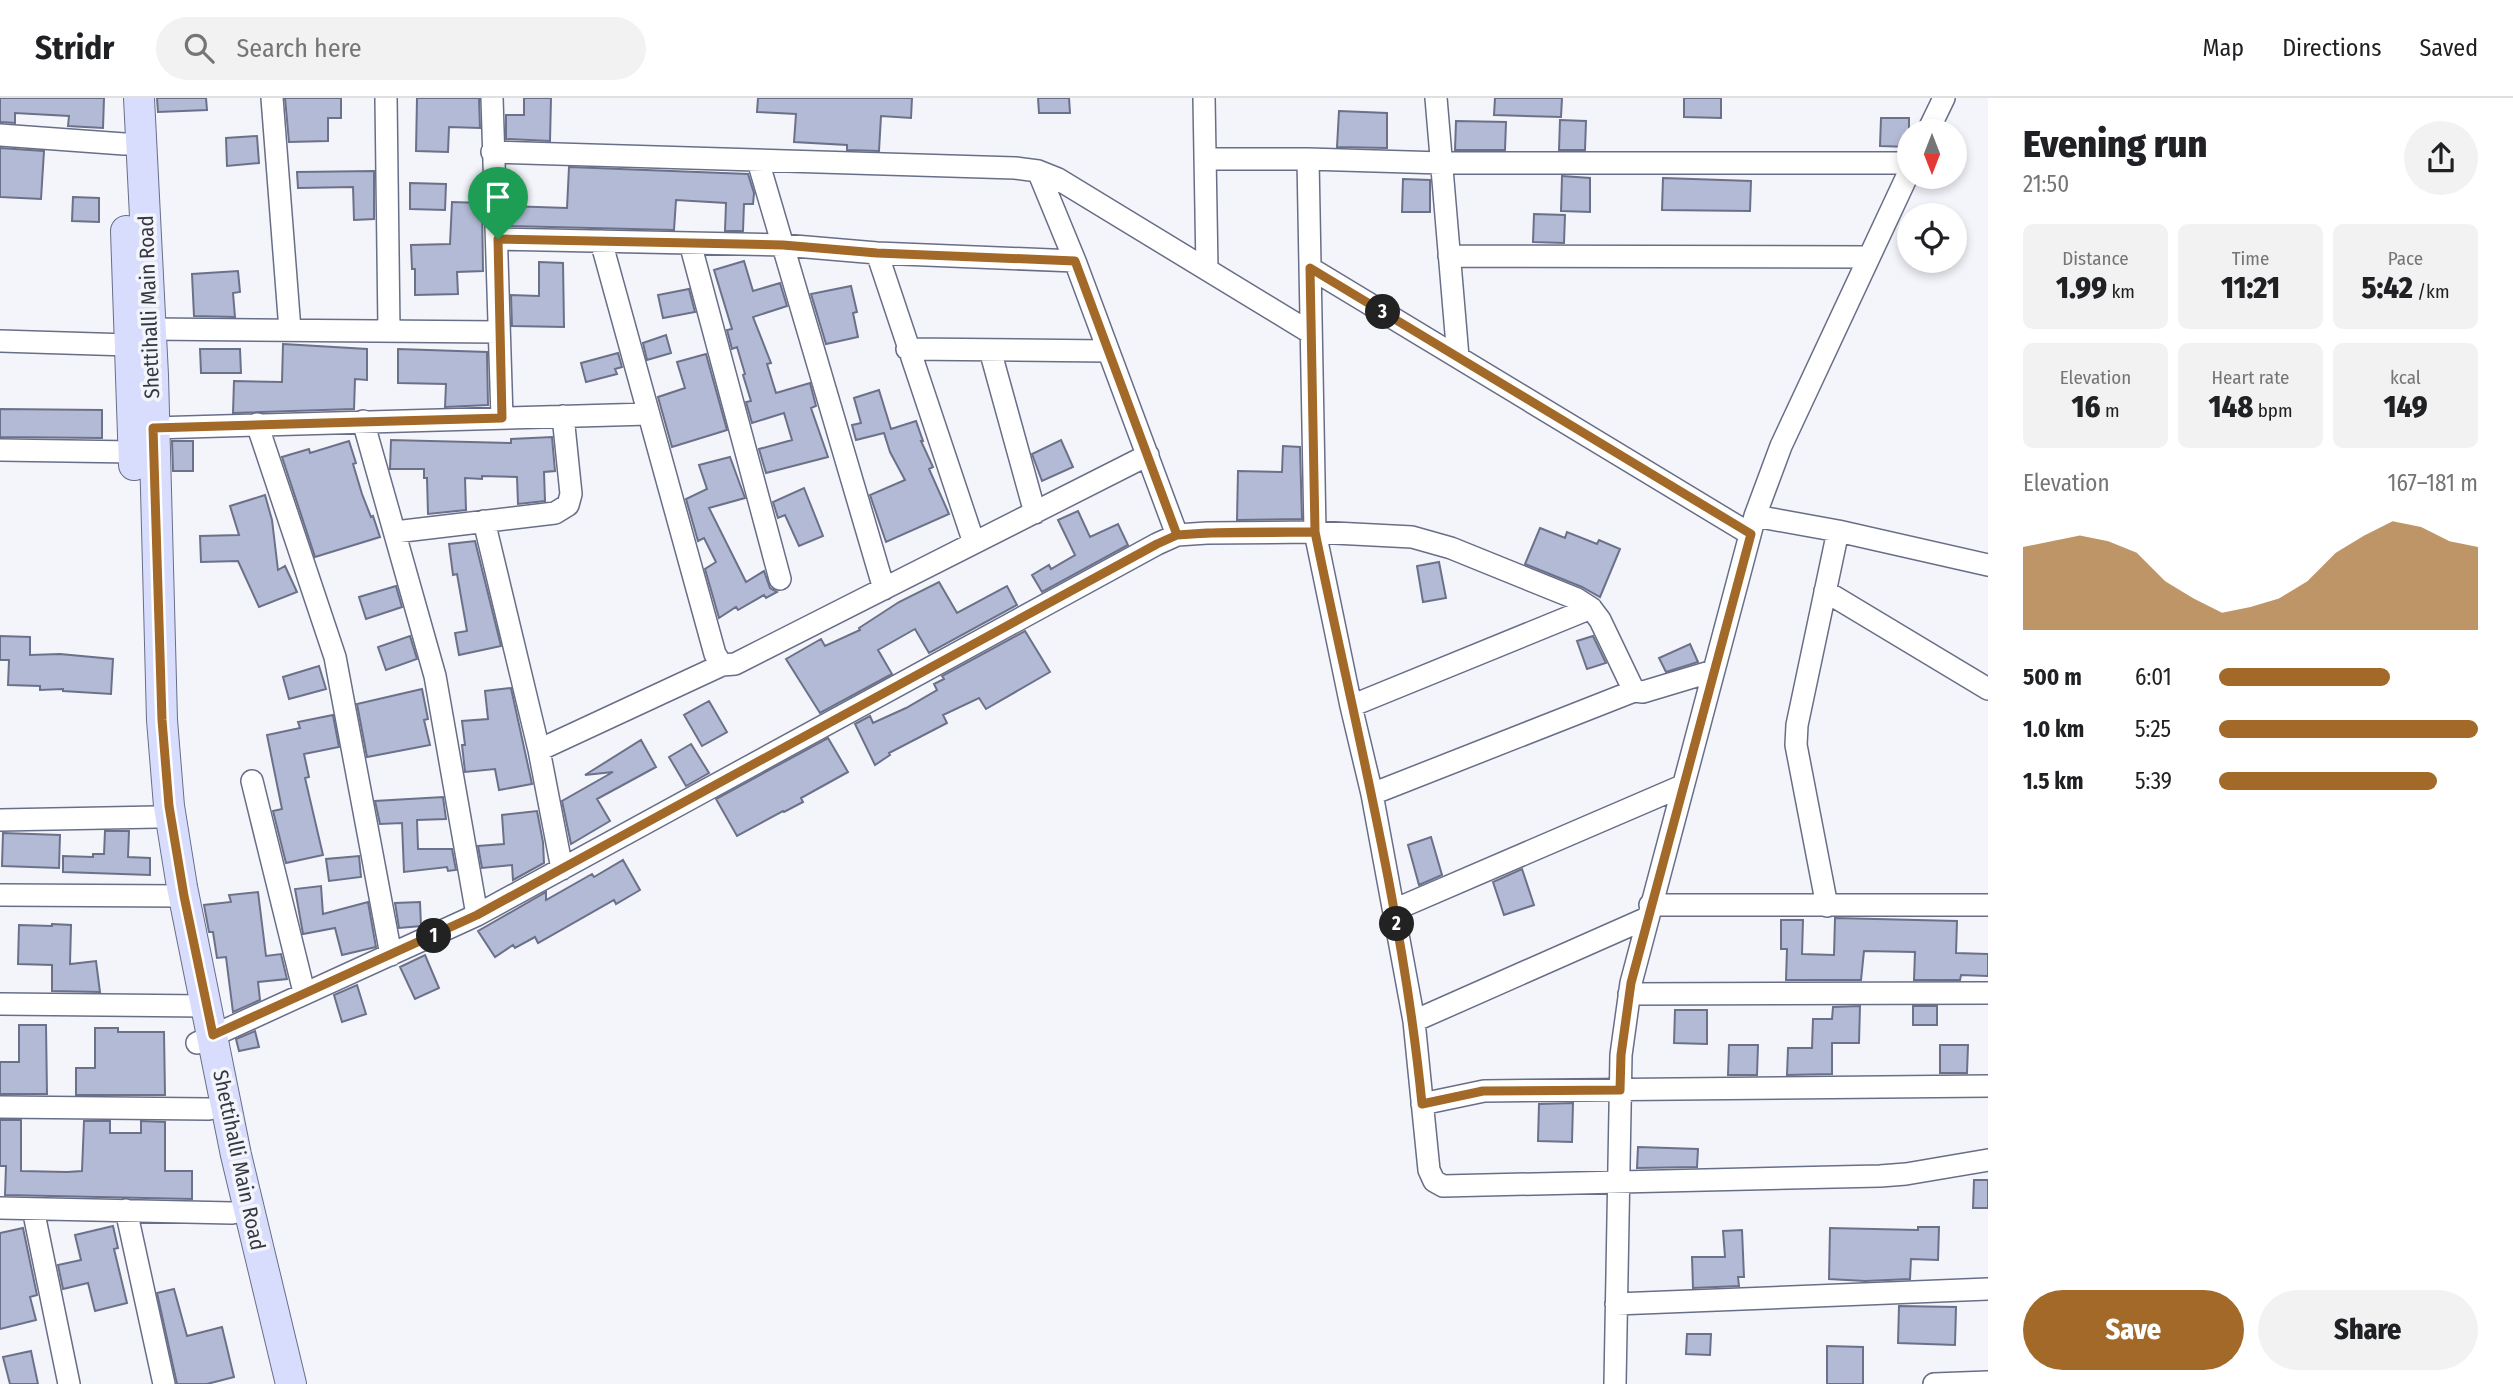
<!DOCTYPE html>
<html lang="en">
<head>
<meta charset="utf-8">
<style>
	body { margin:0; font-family:"Fira Sans Condensed",sans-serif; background:#f2f2f2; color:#202124; height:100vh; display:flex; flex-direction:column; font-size:26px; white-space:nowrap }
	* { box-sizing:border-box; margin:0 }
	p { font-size:23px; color:#757577 }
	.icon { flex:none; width:38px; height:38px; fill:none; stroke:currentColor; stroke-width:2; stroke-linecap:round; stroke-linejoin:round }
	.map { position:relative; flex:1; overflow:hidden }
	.side { display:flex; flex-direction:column; background:#fff; width:525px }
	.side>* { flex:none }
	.needle { width:46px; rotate:180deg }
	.buttons { position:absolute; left:1897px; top:21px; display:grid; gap:14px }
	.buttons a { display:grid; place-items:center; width:70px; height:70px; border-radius:50%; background:#fff; box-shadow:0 4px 10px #0003; font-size:35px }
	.pin { position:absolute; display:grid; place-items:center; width:60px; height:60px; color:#fff; margin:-72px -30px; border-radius:50% 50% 50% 0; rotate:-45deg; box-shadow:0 0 7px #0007 }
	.pin .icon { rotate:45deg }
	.km { position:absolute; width:35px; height:35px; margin:-18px; border-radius:50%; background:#222; color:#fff; font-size:19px; line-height:35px; text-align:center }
	.round { display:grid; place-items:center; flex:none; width:74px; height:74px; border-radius:37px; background:#f2f2f2 }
	.summary { display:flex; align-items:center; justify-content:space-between; height:119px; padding:0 35px }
	h1 { font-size:38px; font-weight:800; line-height:52px }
	.figures { display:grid; grid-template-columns:repeat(3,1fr); gap:10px; height:119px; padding:7px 35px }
	.figures div { display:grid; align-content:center; border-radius:10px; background:#f2f2f2; text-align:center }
	.figures b { font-size:30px; font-weight:800 }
	.figures small { font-size:19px; font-weight:400 }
	.figures p { font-size:19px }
	.chart { height:196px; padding:14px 35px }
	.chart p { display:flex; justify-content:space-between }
	.chart svg { width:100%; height:126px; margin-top:7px; fill:#a36928; opacity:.7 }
	.button { display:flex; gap:14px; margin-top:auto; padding:14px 35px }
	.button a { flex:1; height:80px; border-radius:42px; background:#a36928; color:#fff; font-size:28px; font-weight:800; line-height:80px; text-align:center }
	.button a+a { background:#f2f2f2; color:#202124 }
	ul { padding:0 35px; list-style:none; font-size:23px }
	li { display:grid; grid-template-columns:112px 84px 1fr; align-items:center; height:52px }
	li i { height:18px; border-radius:9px; background:#a36928 }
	header { display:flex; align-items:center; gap:42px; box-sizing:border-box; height:98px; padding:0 35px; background:#fff; border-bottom:2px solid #e0e0e0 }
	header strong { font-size:33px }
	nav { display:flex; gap:38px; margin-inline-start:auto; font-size:24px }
	.search { width:490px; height:63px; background:#f2f2f2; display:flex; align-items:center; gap:18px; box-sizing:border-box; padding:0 24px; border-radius:38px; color:#757577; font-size:26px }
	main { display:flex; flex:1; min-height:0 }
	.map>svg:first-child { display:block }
</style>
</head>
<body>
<header>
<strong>Stridr</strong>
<div class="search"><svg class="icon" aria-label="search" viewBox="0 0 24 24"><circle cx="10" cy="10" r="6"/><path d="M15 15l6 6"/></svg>Search here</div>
<nav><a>Map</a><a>Directions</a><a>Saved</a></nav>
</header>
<main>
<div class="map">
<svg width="1988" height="1286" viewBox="0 0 1988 1286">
	<rect width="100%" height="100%" fill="#f4f5fb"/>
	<path fill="#b3bad5" stroke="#6c718a" stroke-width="2" d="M0,0H104L103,30L68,28L69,18L15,15V25L0,24Z
		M157,0H206L207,12L158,14Z
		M285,0H341V20H328V43L289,44Z
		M417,0H479L480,30L449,29L448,54L416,53Z
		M524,0H551L550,43L506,41V17H524Z
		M758,0H912L911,20L881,18L879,53L847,52V47L794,44L796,16L757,14Z
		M1038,0H1069L1070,15H1039Z
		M1495,0H1562L1561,19L1494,17Z
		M1684,0H1721V20L1684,19Z
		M1339,13L1387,15V50L1337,49Z
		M1881,20H1909V49L1880,48Z
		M1560,22L1586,23L1585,52H1559Z
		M1456,23L1506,24L1505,52H1455Z
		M257,38L259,65L227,68L226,40Z
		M0,50L44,53L41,101L0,99Z
		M569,69L748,76L754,95L753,106H744L743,133H725L726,105L676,102L674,132L509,128L508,108L567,110Z
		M374,73V121L354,122L353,89L298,90L297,74Z
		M1562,78L1590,80V114L1561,113Z
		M1663,80L1751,83L1750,113L1662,112Z
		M1403,81L1430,82V114H1402Z
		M410,85L446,86L445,112L410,111Z
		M73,99L99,100V124L72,123Z
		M452,104L482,105L483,173L457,174L458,196L415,197V171H412L411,147L450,146Z
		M1534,116L1565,117L1564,145L1533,144Z
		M744,163L753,193L780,185L787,208L753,219L771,265L767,266L776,295L810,285L816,308L811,310L828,359L766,375L759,351L792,342L784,315L752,325L746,304L751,303L743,277L745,276L737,249L732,251L727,232L732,231L714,172Z
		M539,164L563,165L564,229L512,228L511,197L539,198Z
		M238,173L240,194L233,195L235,219L194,218L192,176Z
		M851,188L857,214L853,215L858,239L826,246L811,196Z
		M689,191L695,214L663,220L658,197Z
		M666,237L671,255L647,262L643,245Z
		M283,246L367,251V282L355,281L354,311L233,315L234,283L282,284Z
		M200,251H240L241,275H201Z
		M398,251L487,254L488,307L445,309L446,286L398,285Z
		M618,255L622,269L615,271L617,276L586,284L581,265Z
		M706,256L727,332L672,349L658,299L685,290L677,264Z
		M879,292L891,331L916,323L923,343H921L933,369L929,371L949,416L886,444L870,397L905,382L890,354L884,335L856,342L852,327L861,325L854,300Z
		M0,311L102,312V340L0,339Z
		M552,339L555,373L544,374L545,403L518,406L517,379L482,378V381L465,380L466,412L428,416L427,380H424V371H390L391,342L511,345V341Z
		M1061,342L1073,369L1042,383L1032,356Z
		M172,343H193V373H173Z
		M349,343L356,365L353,366L362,396L371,419L373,418L380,439L315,459L282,359L309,351L310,355Z
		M1283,348L1300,349L1302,421L1237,422L1238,373L1282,374Z
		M730,359L745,400L709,410L746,484L764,473L770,490L777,494L766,500L764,497L738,512L736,509L719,520L705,471L716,464L704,440L698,443L686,401L707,391L699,367Z
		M804,390L823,438L799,448L785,417L778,420L773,404Z
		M265,397L272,422L278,472L285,468L297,494L259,509L238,463L201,464L200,438L239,437L230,408Z
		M1078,413L1090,439L1118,426L1128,447L1042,494L1032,477L1049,467L1051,471L1075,457L1058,422Z
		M1540,430L1565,440L1567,434L1597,446L1599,442L1620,451L1600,499L1582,489L1525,466Z
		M475,443L501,548L459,557L455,535L467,533L457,476L453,477L449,446Z
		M1439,464L1446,500L1423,504L1417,468Z
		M939,484L957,515L1007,488L1017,507L929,555L915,531L878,552L892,576L820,615L786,561L821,541L825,548L860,532L859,530L899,504Z
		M396,488L402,509L366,521L359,499Z
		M1025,533L1050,574L986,611L979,600L943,617L947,625L889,655L890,657L875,667L855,626L870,618L873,625L906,610L937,592L934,586L944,581L942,578Z
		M0,538L30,539V557L60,556L113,561L111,596L63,593V591L40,592V588L8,587L9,562H0Z
		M410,538L417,561L386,572L378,549Z
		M1593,538L1606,565L1587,571L1577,543Z
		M1690,546L1698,564L1666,574L1659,560Z
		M319,568L326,591L289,601L283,579Z
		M511,590L532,686L499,692L495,671L465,674L462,647H465L462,623L488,621L485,593Z
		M422,591L428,621L424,622L430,647L367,659L357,606Z
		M709,603L727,634L702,648L684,617Z
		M333,617L339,649L304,656L309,679L305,680L323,757L286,765L273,713L282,711L267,637L300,630L298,624Z
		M828,640L848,674L801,700L803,704L784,714L783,713L737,738L716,701Z
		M641,642L656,669L597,701L610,723L571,746L562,703L613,674L585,677Z
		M691,646L709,675L686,688L669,659Z
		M443,699L446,721L417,722L418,751H452L456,772L448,773L447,769L404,774L402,725L380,726L375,703Z
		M537,713L543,744L544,765L513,782L512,767L482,770L478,748L504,746L502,717Z
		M105,733H129L128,759L150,760V777L63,774V758L93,759V756H104Z
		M3,735L60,737L59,770L2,768Z
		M1431,739L1442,777L1419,787L1408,747Z
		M359,758L361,779L329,783L326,761Z
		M623,762L640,792L616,806L614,802L538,845L535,839L515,850L513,847L495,859L478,833L546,794V802L592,776L594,779Z
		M1522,771L1534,807L1504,817L1493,784Z
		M321,788L323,816L368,804L376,849L342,857L335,830L303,836L295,791Z
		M258,794L266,858L281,856L287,881L258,884L260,902L233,914L226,859L217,860L213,834H209L204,807L231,804L229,797Z
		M420,804L421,828L399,830L395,805Z
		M1835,820L1957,823L1956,855L1988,856V878L1961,877L1960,882H1914L1915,854L1864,853L1861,882H1786L1787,851H1781V822H1803L1802,856L1834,857Z
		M52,826L71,827L70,866L96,863L100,894L52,893V867L18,866L19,827L52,828Z
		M425,857L439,890L415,901L400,869Z
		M357,887L366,916L342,924L334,897Z
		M1860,908L1859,945H1832V976L1787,977L1788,950H1812L1813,921H1832L1833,909Z
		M1913,908H1937V927H1913Z
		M1675,912H1707V946L1674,945Z
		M19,927H46L47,996H0V964H19Z
		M95,930H118V934H164L165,997H76V970H95Z
		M255,933L259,949L239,953L236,941Z
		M1729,947H1758L1757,977H1728Z
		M1940,947H1968L1967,975H1940Z
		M1573,1005L1572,1044L1538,1043L1539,1006Z
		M0,1022H21V1073L67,1074L82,1073L84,1023H110V1035H141V1023L165,1024V1073H192V1101L5,1097L6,1068H0Z
		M1638,1049L1698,1051L1697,1069L1637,1070Z
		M1974,1082H1988V1110H1973Z
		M113,1128L118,1150L114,1151L127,1205L95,1213L88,1185L63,1191L58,1167L81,1162L75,1137Z
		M1918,1129H1939L1938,1162L1911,1161L1910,1181L1865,1183L1829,1181L1830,1130L1918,1132Z
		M23,1130L37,1197L30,1199L36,1222L0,1231V1135Z
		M1742,1132L1744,1179H1738L1739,1188L1693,1190L1692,1159H1725L1723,1133Z
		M174,1191L187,1238L222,1229L234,1279L207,1286H177L157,1195Z
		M1899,1208L1956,1209L1955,1247L1898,1245Z
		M1687,1236H1711L1710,1257L1686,1256Z
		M1827,1248L1863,1249V1286H1827Z
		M31,1253L38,1286H10L3,1259Z"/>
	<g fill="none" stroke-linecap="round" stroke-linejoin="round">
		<g stroke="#686e87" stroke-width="24">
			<path id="minor" d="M272,0L290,232
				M386,0L389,232
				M492,0L502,320
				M1204,0L1207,171
				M1436,0L1458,259
				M1928,33L1944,0
				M0,37L124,46L143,45
				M492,54L1015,70L1038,73L1058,81L1311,235
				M1205,61H1308L1442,65H1909
				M1308,61L1315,434L1351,608L1372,696L1414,923L1429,1072L1434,1083L1443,1088L1880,1078L1906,1076L1988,1062
				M758,63L884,491
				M1038,73L1075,163L1177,437
				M498,141L783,147L877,155L1075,163
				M601,143L715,556L722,567L735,566L1148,357
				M690,145L780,481
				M877,155L974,445
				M1449,158L1869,159
				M1310,170L1750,436
				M150,231L499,234
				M0,243L129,247
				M907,251L1107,253
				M990,252L1035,415
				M363,323L435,578L477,817
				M257,326L335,559L391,857
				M153,330L648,316
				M0,352L134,354
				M1755,418L1838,433L1988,467
				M484,423L539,652L562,771
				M395,434L555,415L568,407L571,396L563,318
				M1825,493L1988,591
				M1351,608L1591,510
				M539,652L722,567
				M252,683L304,894
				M1372,696L1634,593
				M0,722L157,719
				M0,797L184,798
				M1650,807H1988
				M1827,808L1796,647L1797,627L1838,433
				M1394,812L1682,688
				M1629,896L1988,895
				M0,906L206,908
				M1414,923L1647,820
				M197,945L477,817L1157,446L1177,437L1207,435L1315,434L1412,439L1451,450L1577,501L1591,510L1600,522L1634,593L1643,594L1713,573
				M1422,1006L1484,993L1988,988
				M0,1009L209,1011
				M0,1110L232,1115L248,1112
				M33,1111L69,1286
				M126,1112L164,1286
				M1616,1206L1988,1191
				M1615,1286L1621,957L1631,885L1755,418L1781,348L1909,74
				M1934,1286L1988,1284"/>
		</g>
		<g stroke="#686e87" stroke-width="32">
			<path id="secondary" d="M139,0L153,277L162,622L169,708L182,789L236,1057L291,1286
				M126,133L134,367"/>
		</g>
		<use href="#minor" stroke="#fff" stroke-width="21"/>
		<use href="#secondary" stroke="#d8dcfd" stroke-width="30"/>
	</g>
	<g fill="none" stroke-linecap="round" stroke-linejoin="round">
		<g stroke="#fff" stroke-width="14">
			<path id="route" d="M498,141L502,320L153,330L162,622L169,708L184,798L213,937L477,817L1157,446L1177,437L1207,435L1315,434C1354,624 1403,813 1422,1006L1483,993L1620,992L1621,957L1631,885L1751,436L1310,170L1315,434C1269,434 1223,433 1177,437L1075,163L877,155L783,147L498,141"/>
		</g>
		<use href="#route" stroke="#a36928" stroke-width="9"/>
	</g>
	<g text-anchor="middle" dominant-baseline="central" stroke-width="7" stroke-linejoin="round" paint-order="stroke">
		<g font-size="21" fill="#353843" stroke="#f4f5fb">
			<text transform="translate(149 209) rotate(-92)">Shettihalli Main Road</text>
			<text transform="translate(239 1062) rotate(78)">Shettihalli Main Road</text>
		</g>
	</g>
</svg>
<div class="buttons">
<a><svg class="needle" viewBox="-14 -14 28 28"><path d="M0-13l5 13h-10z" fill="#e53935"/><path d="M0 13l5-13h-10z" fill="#757577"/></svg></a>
<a><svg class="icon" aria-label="locate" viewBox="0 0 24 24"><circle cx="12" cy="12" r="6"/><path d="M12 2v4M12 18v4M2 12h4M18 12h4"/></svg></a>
</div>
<div class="pin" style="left:498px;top:141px;background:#1e9e55"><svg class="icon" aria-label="arrive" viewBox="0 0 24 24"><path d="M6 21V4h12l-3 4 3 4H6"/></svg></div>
<b class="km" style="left:434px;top:838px">1</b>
<b class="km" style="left:1397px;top:826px">2</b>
<b class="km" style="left:1383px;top:214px">3</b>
</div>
<section class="side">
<div class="summary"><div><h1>Evening run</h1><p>21:50</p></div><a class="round"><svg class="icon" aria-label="share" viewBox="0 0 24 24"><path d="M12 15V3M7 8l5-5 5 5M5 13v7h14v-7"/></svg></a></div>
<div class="figures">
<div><p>Distance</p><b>1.99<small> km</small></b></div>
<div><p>Time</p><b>11:21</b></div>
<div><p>Pace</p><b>5:42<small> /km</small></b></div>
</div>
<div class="figures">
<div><p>Elevation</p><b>16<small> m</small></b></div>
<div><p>Heart rate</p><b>148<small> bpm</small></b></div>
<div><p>kcal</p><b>149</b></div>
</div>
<div class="chart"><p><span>Elevation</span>167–181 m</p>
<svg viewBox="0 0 160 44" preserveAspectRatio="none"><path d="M0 44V15L10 13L20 11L30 13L40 17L50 27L60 33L70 38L80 36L90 33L100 27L110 17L120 11L130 6L140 8L150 13L160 15V44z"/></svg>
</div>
<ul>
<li><b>500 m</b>6:01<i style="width:66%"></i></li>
<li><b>1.0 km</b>5:25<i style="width:100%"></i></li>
<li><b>1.5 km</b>5:39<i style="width:84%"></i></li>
</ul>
<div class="button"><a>Save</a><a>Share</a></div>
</section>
</main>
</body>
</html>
